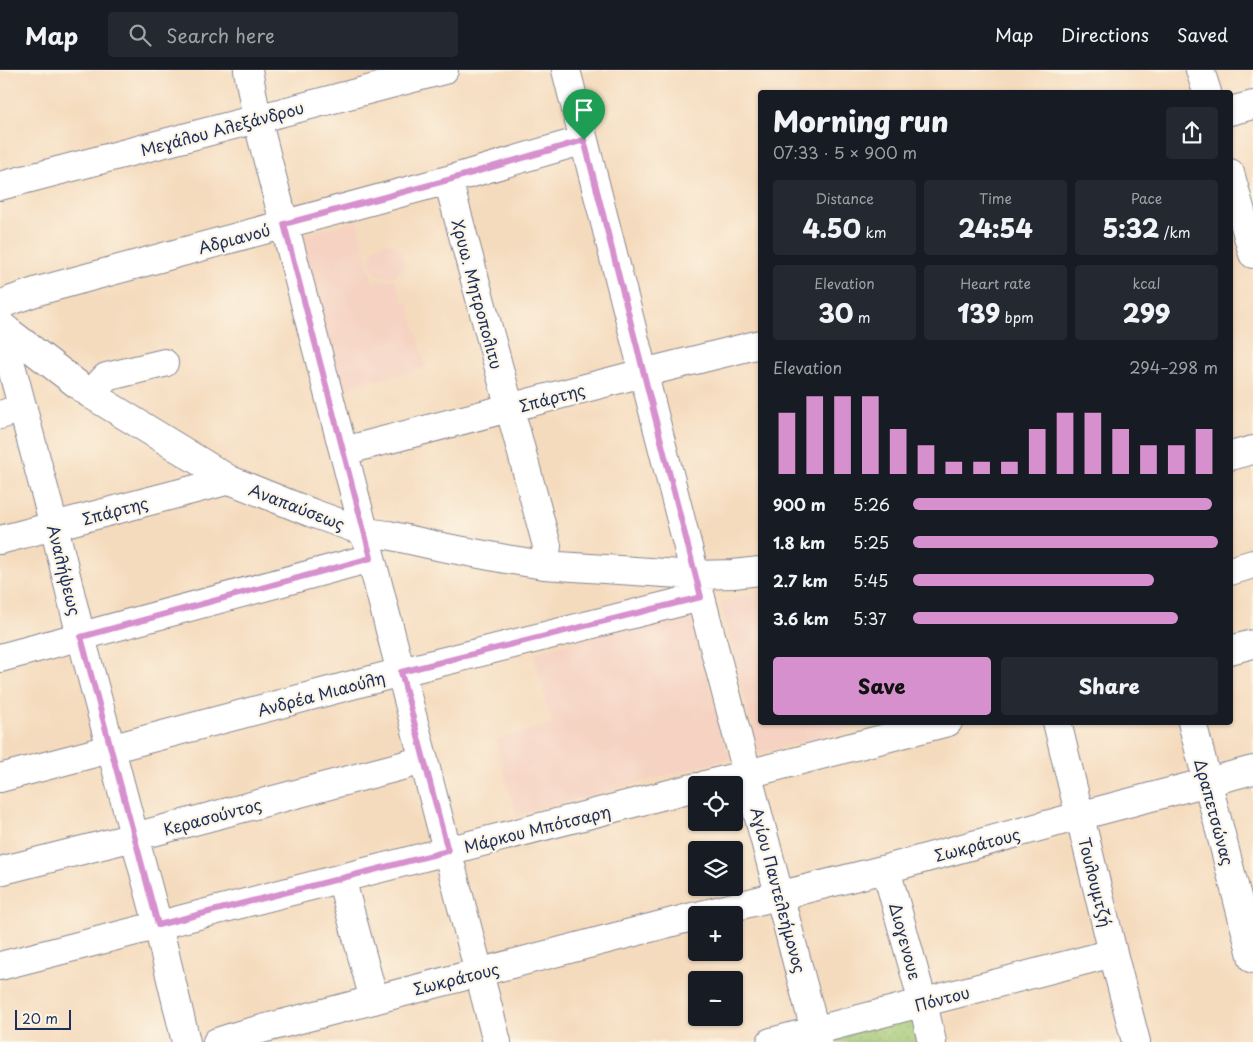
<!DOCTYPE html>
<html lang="en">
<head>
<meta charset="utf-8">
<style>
	body { margin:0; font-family:"Playpen Sans",sans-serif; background:#242831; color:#f1f3f6; height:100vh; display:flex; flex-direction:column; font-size:19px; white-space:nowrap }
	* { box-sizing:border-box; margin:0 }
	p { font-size:16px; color:#9ea1a6 }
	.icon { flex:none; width:28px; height:28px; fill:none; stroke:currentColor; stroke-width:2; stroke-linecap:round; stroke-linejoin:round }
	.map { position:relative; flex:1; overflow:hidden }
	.sheet { position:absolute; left:758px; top:20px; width:475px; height:635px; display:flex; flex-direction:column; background:#171b24; border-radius:5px; box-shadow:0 1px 4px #0004 }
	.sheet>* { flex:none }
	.tools { position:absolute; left:688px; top:706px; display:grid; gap:10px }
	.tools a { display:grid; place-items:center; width:55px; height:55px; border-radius:5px; background:#171b24; box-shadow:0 1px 4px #0004; font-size:25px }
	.scale { position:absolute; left:15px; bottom:12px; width:56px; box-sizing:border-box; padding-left:5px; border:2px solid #1b2f5e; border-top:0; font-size:14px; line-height:18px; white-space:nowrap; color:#1b2f5e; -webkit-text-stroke:4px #fcf5e5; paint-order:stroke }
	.pin { position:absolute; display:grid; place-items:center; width:42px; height:42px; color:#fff; margin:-51px -21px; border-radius:50% 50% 50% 0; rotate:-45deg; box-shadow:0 0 5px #0007 }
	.pin .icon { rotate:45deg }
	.round { display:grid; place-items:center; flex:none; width:52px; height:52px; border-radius:5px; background:#242831 }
	.head { display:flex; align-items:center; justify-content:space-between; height:85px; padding:0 15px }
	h1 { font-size:28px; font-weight:800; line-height:38px }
	.metrics { display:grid; grid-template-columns:repeat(3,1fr); gap:8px; height:85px; padding:5px 15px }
	.metrics div { display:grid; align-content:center; border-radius:5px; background:#242831; text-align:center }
	.metrics b { font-size:25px; font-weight:800 }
	.metrics small { font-size:14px; font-weight:400 }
	.metrics p { font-size:14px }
	.chart { height:140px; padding:10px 15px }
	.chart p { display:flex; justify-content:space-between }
	.chart svg { width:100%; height:90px; margin-top:5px; stroke:#d690ce; stroke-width:6 }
	.action { display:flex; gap:10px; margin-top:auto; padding:10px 15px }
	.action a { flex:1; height:58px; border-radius:5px; background:#d690ce; color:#111; font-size:20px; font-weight:800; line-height:58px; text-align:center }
	.action a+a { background:#242831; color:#f1f3f6 }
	ul { padding:0 15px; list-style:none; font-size:16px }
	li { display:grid; grid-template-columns:80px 60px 1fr; align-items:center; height:38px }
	li i { height:12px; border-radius:6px; background:#d690ce }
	header { display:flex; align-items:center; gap:30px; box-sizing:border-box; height:70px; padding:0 25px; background:#171b24; border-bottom:1px solid #363941 }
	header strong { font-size:24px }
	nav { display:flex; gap:28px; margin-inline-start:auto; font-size:18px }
	.search { width:350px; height:45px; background:#242831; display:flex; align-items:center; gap:12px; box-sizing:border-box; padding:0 18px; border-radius:5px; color:#9ea1a6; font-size:19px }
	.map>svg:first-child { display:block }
</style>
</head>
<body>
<header>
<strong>Map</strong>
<div class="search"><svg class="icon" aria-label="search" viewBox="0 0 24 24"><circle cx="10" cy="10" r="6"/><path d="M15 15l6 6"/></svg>Search here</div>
<nav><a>Map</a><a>Directions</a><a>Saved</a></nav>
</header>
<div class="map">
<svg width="1253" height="972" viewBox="0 0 1253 972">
	<defs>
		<pattern id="park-dots" width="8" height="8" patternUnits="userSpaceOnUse" patternTransform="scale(1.25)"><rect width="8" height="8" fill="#a2c873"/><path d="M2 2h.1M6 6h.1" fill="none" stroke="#83a362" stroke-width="1.8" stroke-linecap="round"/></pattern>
	</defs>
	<rect width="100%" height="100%" fill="#fcf5e5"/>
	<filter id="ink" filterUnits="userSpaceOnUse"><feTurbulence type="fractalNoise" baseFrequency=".02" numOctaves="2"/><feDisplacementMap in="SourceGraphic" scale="10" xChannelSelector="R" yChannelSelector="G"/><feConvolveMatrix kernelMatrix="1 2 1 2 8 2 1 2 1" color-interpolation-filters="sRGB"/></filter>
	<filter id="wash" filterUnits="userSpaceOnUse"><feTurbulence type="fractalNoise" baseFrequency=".0096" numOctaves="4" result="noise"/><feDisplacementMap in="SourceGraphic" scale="20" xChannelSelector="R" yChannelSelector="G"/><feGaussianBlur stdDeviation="1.12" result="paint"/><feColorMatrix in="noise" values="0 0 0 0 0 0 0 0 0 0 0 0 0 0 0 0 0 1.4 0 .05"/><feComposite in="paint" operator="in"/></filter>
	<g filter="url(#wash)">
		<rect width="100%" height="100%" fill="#f5dbbe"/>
		<path fill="#f5d2c2" d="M357,151L373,213L395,208L402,233L408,231L426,298L336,321L296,167Z
			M370 190a17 17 0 1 1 34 0a17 17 0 1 1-34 0Z
			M760,522V652L875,653L759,683L720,533Z
			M689,540L729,689L516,745L496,670L552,654L533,583Z"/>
		<path fill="url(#park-dots)" stroke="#5e7c68" d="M916,948L922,972H834L833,968Z"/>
	</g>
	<g filter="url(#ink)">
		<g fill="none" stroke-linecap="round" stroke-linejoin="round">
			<g stroke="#88858e" stroke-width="30">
				<path id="minor" d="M248,0L257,49L497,972
					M566,0L695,505L818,972
					M1200,0L1207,22
					M1230,41L1253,35
					M1230,103L1253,184
					M448,110L547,476L544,495
					M0,116L444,0
					M0,235L12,230L38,221L448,110L584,70
					M0,254L8,261L90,324L230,410L312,443L365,462L388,465L442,477L506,489L544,495L695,505L733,504L760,501
					M8,261L6,276L54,456L81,567L158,855L186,972
					M90,324L106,307L164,293
					M0,345L23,338
					M344,381L643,303L760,274
					M1230,386L1253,380
					M0,470L230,410
					M1230,501L1253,494
					M1230,580L1253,574
					M0,588L371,488
					M1057,652L1113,883L1136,972
					M1192,652L1253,889
					M0,708L401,602L701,527
					M705,715L948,652
					M886,799L923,933L932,972
					M0,801L134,767L424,690
					M341,808L374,930
					M701,845L886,799L1079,746L1253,700
					M0,896L696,717
					M217,972L239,965L696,846
					M771,972L1113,883"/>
			</g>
			<use href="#minor" stroke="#fff" stroke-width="28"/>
		</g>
	</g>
	<g fill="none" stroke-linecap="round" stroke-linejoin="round" filter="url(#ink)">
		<g stroke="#fff" stroke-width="10">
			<path id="route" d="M584,70L701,527L401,602L448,781L158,855L81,567L371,488L284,154L448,110Z"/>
		</g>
		<use href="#route" stroke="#d690ce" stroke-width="6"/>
	</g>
	<g text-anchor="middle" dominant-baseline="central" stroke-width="4.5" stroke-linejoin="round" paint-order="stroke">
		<g font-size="16" fill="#1b2f5e" stroke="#fcf5e5">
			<text transform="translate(222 58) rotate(-15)">Μεγάλου Αλεξάνδρου</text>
			<text transform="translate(234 168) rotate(-15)">Αδριανού</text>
			<text transform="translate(478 224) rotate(75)">Χρυω. Μητροπολιτυ</text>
			<text transform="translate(552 327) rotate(-15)">Σπάρτης</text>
			<text transform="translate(297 436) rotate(21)">Αναπαύσεως</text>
			<text transform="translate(115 440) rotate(-15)">Σπάρτης</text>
			<text transform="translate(65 500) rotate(76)">Αναλήψεως</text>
			<text transform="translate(321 623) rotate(-15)">Ανδρέα Μιαούλη</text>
			<text transform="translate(1215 742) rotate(75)">Δραπετσώνας</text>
			<text transform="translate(212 746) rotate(-15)">Κερασούντος</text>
			<text transform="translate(537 758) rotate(-14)">Μάρκου Μπότσαρη</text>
			<text transform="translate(977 774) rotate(-15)">Σωκράτους</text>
			<text transform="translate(1096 812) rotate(76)">Τουλουμτζή</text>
			<text transform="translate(779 820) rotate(75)">Αγίου Παντελεήμονος</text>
			<text transform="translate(906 871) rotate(75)">Διογενουε</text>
			<text transform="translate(456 908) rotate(-14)">Σωκράτους</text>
			<text transform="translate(942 928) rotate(-15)">Πόντου</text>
		</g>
	</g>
</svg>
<div class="tools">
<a><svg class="icon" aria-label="locate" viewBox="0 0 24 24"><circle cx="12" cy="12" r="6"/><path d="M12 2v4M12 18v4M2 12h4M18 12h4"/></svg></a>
<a><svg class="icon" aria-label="layers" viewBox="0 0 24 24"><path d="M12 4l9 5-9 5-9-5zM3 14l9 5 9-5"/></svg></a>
<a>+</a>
<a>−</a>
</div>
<div class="scale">20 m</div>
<div class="pin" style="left:584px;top:70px;background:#1e9e55"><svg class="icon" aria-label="arrive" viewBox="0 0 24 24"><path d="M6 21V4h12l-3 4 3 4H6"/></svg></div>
<section class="sheet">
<div class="head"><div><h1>Morning run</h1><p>07:33 · 5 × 900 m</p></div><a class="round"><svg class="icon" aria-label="share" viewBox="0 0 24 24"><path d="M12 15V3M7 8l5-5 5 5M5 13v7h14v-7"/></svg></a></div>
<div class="metrics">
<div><p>Distance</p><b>4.50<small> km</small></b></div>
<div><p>Time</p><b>24:54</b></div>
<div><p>Pace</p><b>5:32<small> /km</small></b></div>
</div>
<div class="metrics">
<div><p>Elevation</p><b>30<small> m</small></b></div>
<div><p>Heart rate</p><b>139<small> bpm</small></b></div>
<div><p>kcal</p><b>299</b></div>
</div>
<div class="chart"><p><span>Elevation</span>294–298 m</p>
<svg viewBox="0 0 160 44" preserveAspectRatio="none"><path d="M5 44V14M15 44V6M25 44V6M35 44V6M45 44V22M55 44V30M65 44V38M75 44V38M85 44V38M95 44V22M105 44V14M115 44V14M125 44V22M135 44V30M145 44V30M155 44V22"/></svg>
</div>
<ul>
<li><b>900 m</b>5:26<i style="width:98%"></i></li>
<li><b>1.8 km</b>5:25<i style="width:100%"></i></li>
<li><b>2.7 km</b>5:45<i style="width:79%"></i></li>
<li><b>3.6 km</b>5:37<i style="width:87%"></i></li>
</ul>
<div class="action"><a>Save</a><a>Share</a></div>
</section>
</div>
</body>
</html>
